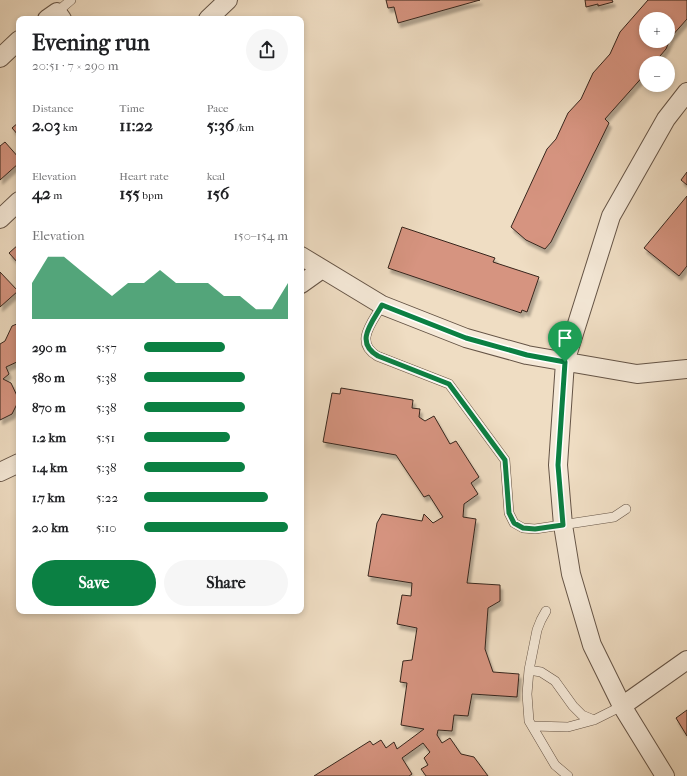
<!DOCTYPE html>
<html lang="en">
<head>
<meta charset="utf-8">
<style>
	body { margin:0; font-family:"IM FELL French Canon",serif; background:#f6f6f6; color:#202124; height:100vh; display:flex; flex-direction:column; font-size:15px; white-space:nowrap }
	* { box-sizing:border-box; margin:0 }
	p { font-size:13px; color:#757577 }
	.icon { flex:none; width:22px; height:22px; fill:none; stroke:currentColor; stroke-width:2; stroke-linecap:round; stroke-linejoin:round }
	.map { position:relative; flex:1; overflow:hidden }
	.sheet { position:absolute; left:16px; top:16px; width:288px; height:598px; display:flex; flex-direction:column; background:#fff; border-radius:8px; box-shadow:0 2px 6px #0003 }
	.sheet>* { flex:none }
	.controls { position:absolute; left:639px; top:12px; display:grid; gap:8px }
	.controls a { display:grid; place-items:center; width:36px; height:36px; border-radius:50%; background:#fff; box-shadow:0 2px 6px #0003; font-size:20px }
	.pin { position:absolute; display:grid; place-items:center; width:34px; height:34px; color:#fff; margin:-41px -17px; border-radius:50% 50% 50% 0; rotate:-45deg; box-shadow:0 0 4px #0007 }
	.pin .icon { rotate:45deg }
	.round { display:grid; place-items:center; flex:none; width:42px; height:42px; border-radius:21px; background:#f6f6f6 }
	.headline { display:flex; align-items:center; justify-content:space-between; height:68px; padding:0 16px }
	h1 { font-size:22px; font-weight:700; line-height:30px }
	.metrics { display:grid; grid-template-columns:repeat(3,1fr); gap:6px; height:68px; padding:4px 16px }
	.metrics div { display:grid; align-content:center }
	.metrics b { font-size:17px; font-weight:700 }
	.metrics small { font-size:11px; font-weight:400 }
	.metrics p { font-size:11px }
	.chart { height:112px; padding:8px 16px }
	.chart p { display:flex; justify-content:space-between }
	.chart svg { width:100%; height:72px; margin-top:4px; fill:#0b8043; opacity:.7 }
	.button { display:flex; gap:8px; margin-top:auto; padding:8px 16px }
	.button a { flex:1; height:46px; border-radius:24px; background:#0b8043; color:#fff; font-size:16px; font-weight:700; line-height:46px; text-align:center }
	.button a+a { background:#f6f6f6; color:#202124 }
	ul { padding:0 16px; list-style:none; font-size:13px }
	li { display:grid; grid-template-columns:64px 48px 1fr; align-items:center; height:30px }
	li i { height:10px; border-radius:5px; background:#0b8043 }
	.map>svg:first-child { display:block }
</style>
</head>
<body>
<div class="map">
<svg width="687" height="776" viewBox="0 0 687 776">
	<defs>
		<filter id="shadow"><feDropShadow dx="2.5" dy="4.5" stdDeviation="1" flood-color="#0004"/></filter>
	</defs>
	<rect width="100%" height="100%" fill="#efddc3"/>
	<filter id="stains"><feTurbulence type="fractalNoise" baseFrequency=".005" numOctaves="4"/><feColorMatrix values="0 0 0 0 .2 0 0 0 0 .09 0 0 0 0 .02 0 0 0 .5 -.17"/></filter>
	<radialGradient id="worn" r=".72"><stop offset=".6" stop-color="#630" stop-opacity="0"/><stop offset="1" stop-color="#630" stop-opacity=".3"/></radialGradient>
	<path fill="#d69480" stroke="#37261d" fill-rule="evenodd" filter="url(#shadow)" d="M386,0H480L398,23L394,7L388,8Z
		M585,0H612L613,2L598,6V4L586,7Z
		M648,0H687V19L671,37L666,49L654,63H646V73L605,119L609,123L551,242L545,249L526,240L511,227L547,149L556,139L568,113L581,99L593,73L610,54L620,32ZM646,19H668V41H646Z
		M19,122V136L12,128Z
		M5,142L19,158V163L0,180V146Z
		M687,172V185L681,180Z
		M687,196V266L679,276L644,248Z
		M402,227L495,258L493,262L539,277L527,312L522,310L521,313L388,268Z
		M19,244V264L9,253Z
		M0,272L18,291L0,307Z
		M19,323V361L6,367L9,374L3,379L11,383L19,400L12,414L0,420V344L5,341L12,326Z
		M341,388L413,400L412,408L420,409L419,417L425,421L434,416L450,444L456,441L479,477L471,483L478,494L464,504L463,517L476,519L467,583L500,585V601L488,608L485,649L493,672L519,674L517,697L472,694L468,716L454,715L452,731L438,730L437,735L442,743L450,738L461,754L474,757L488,776H426L421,769L428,765L424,758L430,752L423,743L402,758L412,774L409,776H314L370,741L373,745L381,740L386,748L394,742L397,749L424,729L401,725L407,683L400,682L403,661L412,660L417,628L397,624L402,595L411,596L412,583L368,576L377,523L382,514L422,521L424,514L433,523L443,517L429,495L424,497L396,455L323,442L332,393L340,394Z
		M687,710V736L676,718Z"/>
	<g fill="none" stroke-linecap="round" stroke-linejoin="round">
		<g stroke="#655446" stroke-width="10">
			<path id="lane" d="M57,12L71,0
				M382,305C372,323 354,342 377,356L449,384L505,460L509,513L514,523L523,528L535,529L614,517L626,509
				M546,611L541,620L537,630L529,670L527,694L529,721L555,765L568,776
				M529,670L541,672L555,681L573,706L582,715L594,720
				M533,726L568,727L594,720L622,706"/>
		</g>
		<g stroke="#655446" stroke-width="20">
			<path id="street" d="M47,19L57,12L62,19
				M208,19L228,0
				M0,58L19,40
				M0,219L19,201
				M301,256L382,305L466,338L527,355L637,374L687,369
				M301,284L322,269
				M0,472L19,463
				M622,706L687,660
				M665,776L622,706L592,645L571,574L563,525L558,465L565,362L611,216L666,119L687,92"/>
		</g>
		<use href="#lane" stroke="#f5e9d8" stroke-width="9"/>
		<use href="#street" stroke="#f5e9d8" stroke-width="18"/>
	</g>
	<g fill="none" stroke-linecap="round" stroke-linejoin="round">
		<g stroke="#fff" stroke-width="8">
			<path id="route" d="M382,305L466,338L527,355L565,362L558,465L563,525L535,529L523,528L514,523L509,513L505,460L449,384L378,356C354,342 372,323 382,305Z"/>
		</g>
		<use href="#route" stroke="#0b8043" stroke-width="5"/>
	</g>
	<rect width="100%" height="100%" filter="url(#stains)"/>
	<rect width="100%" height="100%" fill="url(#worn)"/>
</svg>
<div class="controls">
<a>+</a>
<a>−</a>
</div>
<div class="pin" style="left:565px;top:362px;background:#1e9e55"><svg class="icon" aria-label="arrive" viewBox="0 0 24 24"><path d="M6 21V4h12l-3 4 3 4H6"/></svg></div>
<section class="sheet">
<div class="headline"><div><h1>Evening run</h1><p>20:51 · 7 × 290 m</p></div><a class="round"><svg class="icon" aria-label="share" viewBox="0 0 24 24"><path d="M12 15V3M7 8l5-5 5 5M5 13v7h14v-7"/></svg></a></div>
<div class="metrics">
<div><p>Distance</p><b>2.03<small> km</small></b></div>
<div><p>Time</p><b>11:22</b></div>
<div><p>Pace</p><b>5:36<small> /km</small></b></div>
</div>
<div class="metrics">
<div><p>Elevation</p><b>42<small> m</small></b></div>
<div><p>Heart rate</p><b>155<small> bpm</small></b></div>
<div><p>kcal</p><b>156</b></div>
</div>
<div class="chart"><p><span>Elevation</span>150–154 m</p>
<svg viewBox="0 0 160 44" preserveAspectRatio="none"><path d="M0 44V22L10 6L20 6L30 14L40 22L50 30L60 22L70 22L80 14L90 22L100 22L110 22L120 30L130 30L140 38L150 38L160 22V44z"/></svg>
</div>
<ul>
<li><b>290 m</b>5:57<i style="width:56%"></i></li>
<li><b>580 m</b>5:38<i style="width:70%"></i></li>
<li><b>870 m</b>5:38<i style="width:70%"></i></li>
<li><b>1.2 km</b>5:51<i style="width:60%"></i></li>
<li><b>1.4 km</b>5:38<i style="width:70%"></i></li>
<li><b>1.7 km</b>5:22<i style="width:86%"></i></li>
<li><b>2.0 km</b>5:10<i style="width:100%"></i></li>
</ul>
<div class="button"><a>Save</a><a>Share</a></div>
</section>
</div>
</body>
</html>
